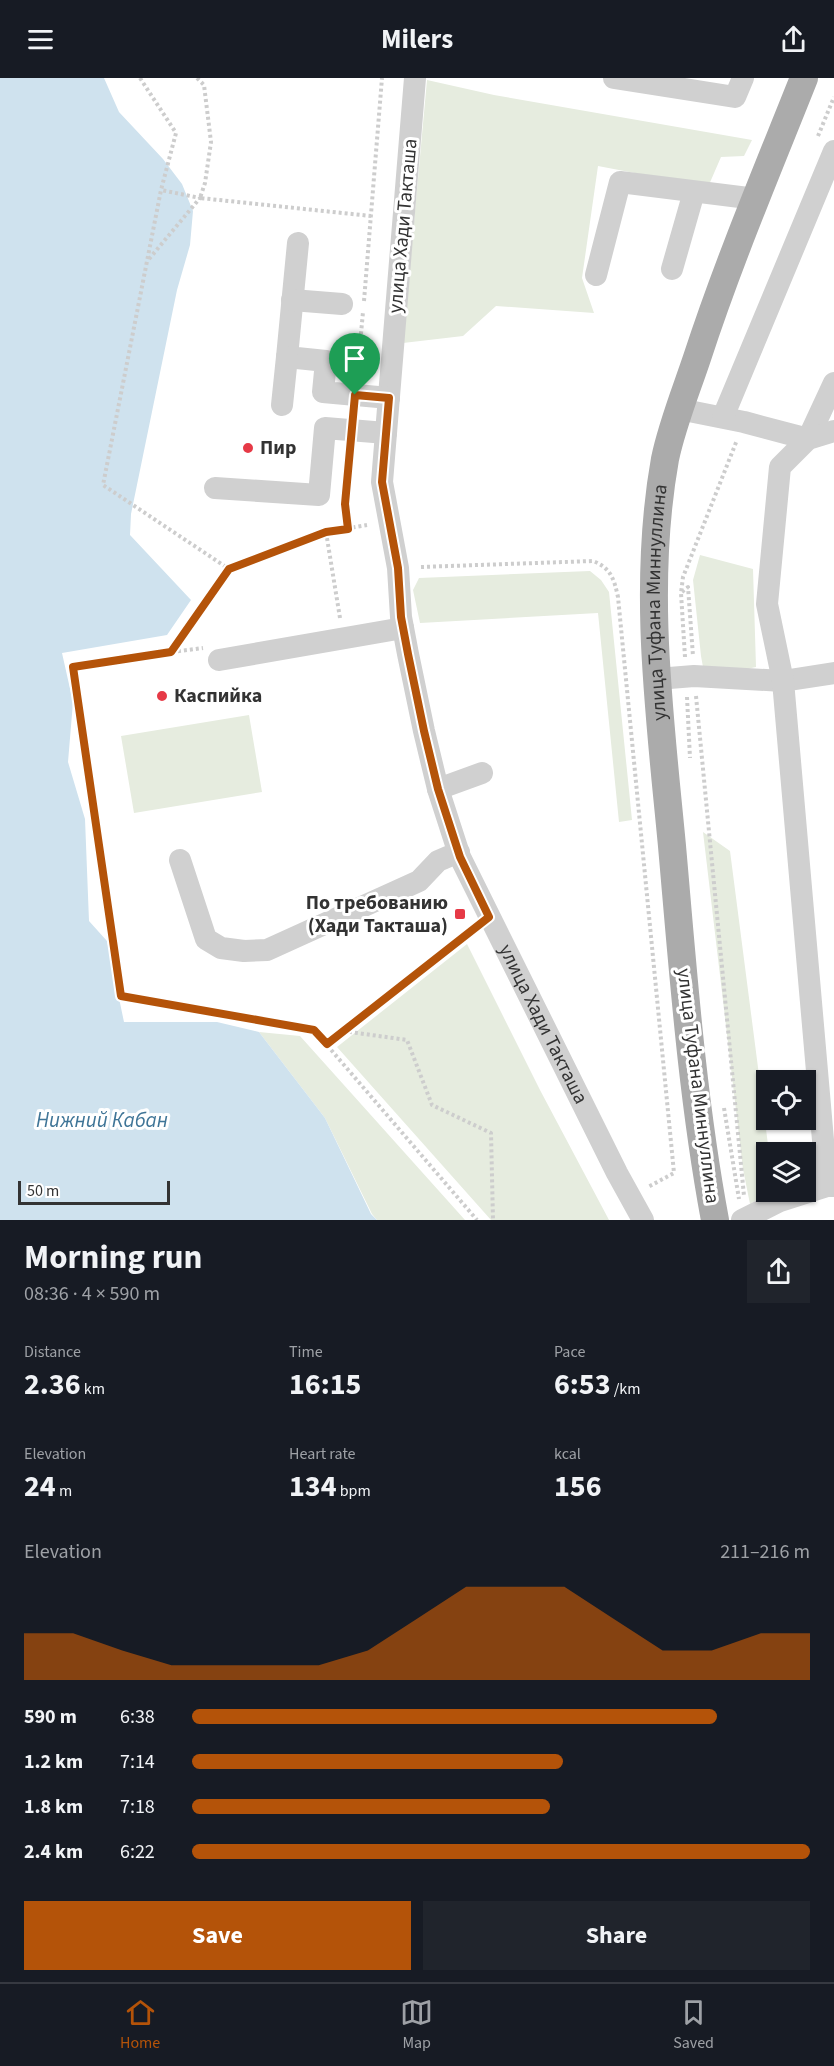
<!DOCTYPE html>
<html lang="en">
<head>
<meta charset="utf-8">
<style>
	body { margin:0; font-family:"Source Sans 3",sans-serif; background:#20242c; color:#f1f3f6; height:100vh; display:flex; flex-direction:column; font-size:22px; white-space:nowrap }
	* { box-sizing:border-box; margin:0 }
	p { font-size:20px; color:#9ea1a6 }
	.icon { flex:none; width:33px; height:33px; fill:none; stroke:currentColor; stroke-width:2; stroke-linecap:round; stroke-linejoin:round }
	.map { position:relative; height:1142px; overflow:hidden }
	.drawer { display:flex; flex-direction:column; background:#171b24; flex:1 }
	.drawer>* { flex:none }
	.controls { position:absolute; left:756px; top:992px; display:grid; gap:12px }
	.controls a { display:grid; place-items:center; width:60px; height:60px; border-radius:0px; background:#171b24; box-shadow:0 2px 4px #0004; font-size:30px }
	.scale { position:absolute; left:18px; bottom:15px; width:152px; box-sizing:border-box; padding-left:6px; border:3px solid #333; border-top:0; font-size:16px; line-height:21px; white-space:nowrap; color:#333; -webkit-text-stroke:4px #fff; paint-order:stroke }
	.pin { position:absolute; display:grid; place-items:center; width:51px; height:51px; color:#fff; margin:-62px -26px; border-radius:50% 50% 50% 0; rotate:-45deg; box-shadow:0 0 6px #0007 }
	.pin .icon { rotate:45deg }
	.round { display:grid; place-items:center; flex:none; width:63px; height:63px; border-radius:0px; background:#20242c }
	.head { display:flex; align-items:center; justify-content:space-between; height:102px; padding:0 24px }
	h1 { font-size:33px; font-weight:700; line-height:45px }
	.metrics { display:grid; grid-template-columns:repeat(3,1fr); gap:9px; height:102px; padding:6px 24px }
	.metrics div { display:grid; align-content:center }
	.metrics b { font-size:30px; font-weight:700 }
	.metrics small { font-size:16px; font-weight:400 }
	.metrics p { font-size:16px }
	.chart { height:168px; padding:12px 24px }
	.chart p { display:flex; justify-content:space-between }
	.chart svg { width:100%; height:108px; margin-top:6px; fill:#b45309; opacity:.7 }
	.cta { display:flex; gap:12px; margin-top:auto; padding:12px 24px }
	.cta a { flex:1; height:69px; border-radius:0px; background:#b45309; color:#fff; font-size:24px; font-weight:700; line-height:69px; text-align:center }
	.cta a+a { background:#20242c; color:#f1f3f6 }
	ul { padding:0 24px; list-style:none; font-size:20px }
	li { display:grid; grid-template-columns:96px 72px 1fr; align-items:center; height:45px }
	li i { height:15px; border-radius:8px; background:#b45309 }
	header { display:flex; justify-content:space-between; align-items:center; height:78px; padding:0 24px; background:#171b24; font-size:27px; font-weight:700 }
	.tabs { display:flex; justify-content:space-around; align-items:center; height:84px; border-top:2px solid #363941; background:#171b24; font-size:16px; color:#9ea1a6 }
	.tabs a { display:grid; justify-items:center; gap:3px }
	.tabs .on { color:#b45309 }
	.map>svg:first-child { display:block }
</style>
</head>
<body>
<header><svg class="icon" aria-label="menu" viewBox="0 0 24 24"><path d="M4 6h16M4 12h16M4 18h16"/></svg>Milers<svg class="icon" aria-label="share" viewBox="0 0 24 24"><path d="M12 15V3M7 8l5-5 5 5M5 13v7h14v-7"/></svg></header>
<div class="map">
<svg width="834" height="1142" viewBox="0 0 834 1142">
	<rect width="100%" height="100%" fill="#fff"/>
	<path fill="#e6ecdf" d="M427,2L494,17L752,62L744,78L721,79L708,109L598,88L582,200L594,235L496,228L463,258L403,265Z
		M700,477L753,491L756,589L705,600L701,578L693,502Z
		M590,493L601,502L609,514L632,742L619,744L598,535L420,545L413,512L419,500Z
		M249,637L262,714L134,735L121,658Z
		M703,754L730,773L767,1059L769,1074H766V1113H773L750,1126L743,1091Z
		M467,866L540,1012L609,1142H491L337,969Z
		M259,954L300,958L465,1142H377L372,1136L325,1040Z"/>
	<path fill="#cfe2ee" d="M0,0H104L119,34L163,81L182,106L193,133L190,167L177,212L131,436L130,457L191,522L167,557L62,575L73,624L68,684L85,741L89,843L107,863L124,944H217L259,954L325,1040L371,1136L377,1142H0Z"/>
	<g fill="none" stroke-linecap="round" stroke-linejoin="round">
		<path stroke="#cdcdcd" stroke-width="4" stroke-dasharray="3 3" stroke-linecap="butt" d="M140,0L176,55L161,112L103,407L229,491L171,574L73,589L121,918L314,952L477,1142
			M197,0L204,7L211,64L205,105L200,120L371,138
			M818,58L834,19
			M149,181L200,120L161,112
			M364,223L382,0
			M357,298L363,234
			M348,451L345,426L350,371
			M421,489L593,483C611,490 614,501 618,519L674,1095L648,1109
			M229,491L326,454
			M682,514L688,509L693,578
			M340,540L326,454L367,447
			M172,574L203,570
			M685,579L681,515L683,499L737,362
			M696,618L744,1118
			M687,619L690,680
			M343,953L407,962L432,1027L491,1055L493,1142
			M327,966L473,852
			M724,1030L739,1121"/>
		<g stroke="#d0d0d0" stroke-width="22">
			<path id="s1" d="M415,0L382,404L398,490L401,539L408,576L424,653L438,711L460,779L617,1095L643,1142"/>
			<path d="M614,0L735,19L743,0"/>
			<path d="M298,165L287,279L326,283L323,314L389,320"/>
			<path d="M672,191L694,114"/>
			<path d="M596,197L620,104L756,121"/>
			<path d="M292,222L342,226"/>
			<path d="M282,327L287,279"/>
			<path d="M679,331L744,344L808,361L834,305"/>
			<path d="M723,339L834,73"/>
			<path d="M215,410L319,417L325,350L386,355"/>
			<path d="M219,582L403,550"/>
			<path d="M657,601L694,598L783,603L834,595"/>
			<path d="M438,711L482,695"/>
			<path d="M180,782L206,861L221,870L244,873L267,872L419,803L438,783L459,774"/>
			<path d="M827,1108L783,603L767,526L780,389L808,361L834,353"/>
			<path d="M742,1142L780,1123L827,1108H834"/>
		</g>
		<path stroke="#ababab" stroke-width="28" id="s2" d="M715,1142C692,1019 683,893 672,768C660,640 642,509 665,381C672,347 686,313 697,280C728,185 767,93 804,0"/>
	</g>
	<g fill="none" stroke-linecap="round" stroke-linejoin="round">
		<g stroke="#fff" stroke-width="12">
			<path id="route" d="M355,317L389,320L382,404L398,490L401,539L408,576L424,653L438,711L460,779L489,839L327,966L314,952L121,918L73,589L171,574L229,491L326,454L348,451L345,426Z"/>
		</g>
		<use href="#route" stroke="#b45309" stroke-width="8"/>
	</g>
	<g fill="#e63946" stroke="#fff" stroke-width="2">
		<circle cx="248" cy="370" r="6"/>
		<circle cx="162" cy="618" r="6"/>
		<rect x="454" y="830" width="12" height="12" rx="3"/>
	</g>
	<g text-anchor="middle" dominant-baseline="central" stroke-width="6" stroke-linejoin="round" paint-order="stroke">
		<g font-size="20" fill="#333" stroke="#fff">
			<text transform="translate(403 148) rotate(-85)">улица Хади Такташа</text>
			<text stroke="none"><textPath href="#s2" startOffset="621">улица Туфана Миннуллина</textPath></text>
			<text stroke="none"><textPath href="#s1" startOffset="976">улица Хади Такташа</textPath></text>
			<text transform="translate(698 1008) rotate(83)">улица Туфана Миннуллина</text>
		</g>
		<g font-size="20" font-weight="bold" fill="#333" stroke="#fff" text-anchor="start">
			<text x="260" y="370">Пир</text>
			<text x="174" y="618">Каспийка</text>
			<text x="448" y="825" text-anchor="end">По требованию<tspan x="448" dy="23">(Хади Такташа)</tspan></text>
		</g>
		<g font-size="21" font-style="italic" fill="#3f7597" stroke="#fff">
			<text x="102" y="1042">Нижний Кабан</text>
		</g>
	</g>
</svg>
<div class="controls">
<a><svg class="icon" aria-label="locate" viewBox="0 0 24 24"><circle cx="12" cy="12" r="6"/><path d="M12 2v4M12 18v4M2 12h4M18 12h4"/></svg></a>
<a><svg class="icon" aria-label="layers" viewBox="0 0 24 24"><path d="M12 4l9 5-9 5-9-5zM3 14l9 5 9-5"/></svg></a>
</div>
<div class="scale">50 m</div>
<div class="pin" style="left:355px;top:317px;background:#1e9e55"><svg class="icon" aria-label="arrive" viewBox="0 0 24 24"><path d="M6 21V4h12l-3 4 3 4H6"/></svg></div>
</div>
<section class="drawer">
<div class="head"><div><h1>Morning run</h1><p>08:36 · 4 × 590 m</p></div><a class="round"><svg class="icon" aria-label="share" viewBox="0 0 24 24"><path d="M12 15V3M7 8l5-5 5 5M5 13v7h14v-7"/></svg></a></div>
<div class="metrics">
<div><p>Distance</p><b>2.36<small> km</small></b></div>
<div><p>Time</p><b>16:15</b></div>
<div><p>Pace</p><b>6:53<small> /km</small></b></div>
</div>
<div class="metrics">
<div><p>Elevation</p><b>24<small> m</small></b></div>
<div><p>Heart rate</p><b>134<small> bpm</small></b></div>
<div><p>kcal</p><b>156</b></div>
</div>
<div class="chart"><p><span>Elevation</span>211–216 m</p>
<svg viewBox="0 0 160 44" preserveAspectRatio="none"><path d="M0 44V25L10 25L20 32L30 38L40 38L50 38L60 38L70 32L80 19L90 6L100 6L110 6L120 19L130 32L140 32L150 25L160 25V44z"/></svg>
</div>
<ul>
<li><b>590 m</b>6:38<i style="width:85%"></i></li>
<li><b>1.2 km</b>7:14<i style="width:60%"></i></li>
<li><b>1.8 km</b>7:18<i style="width:58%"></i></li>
<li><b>2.4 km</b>6:22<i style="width:100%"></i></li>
</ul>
<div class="cta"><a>Save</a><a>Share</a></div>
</section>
<nav class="tabs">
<a class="on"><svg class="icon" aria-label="home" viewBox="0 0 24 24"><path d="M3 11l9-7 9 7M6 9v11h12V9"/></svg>Home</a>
<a><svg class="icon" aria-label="map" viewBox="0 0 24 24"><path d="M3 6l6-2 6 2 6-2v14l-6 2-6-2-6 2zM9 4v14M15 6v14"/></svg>Map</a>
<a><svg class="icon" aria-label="saved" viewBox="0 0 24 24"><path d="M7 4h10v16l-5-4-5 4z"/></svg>Saved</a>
</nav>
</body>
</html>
